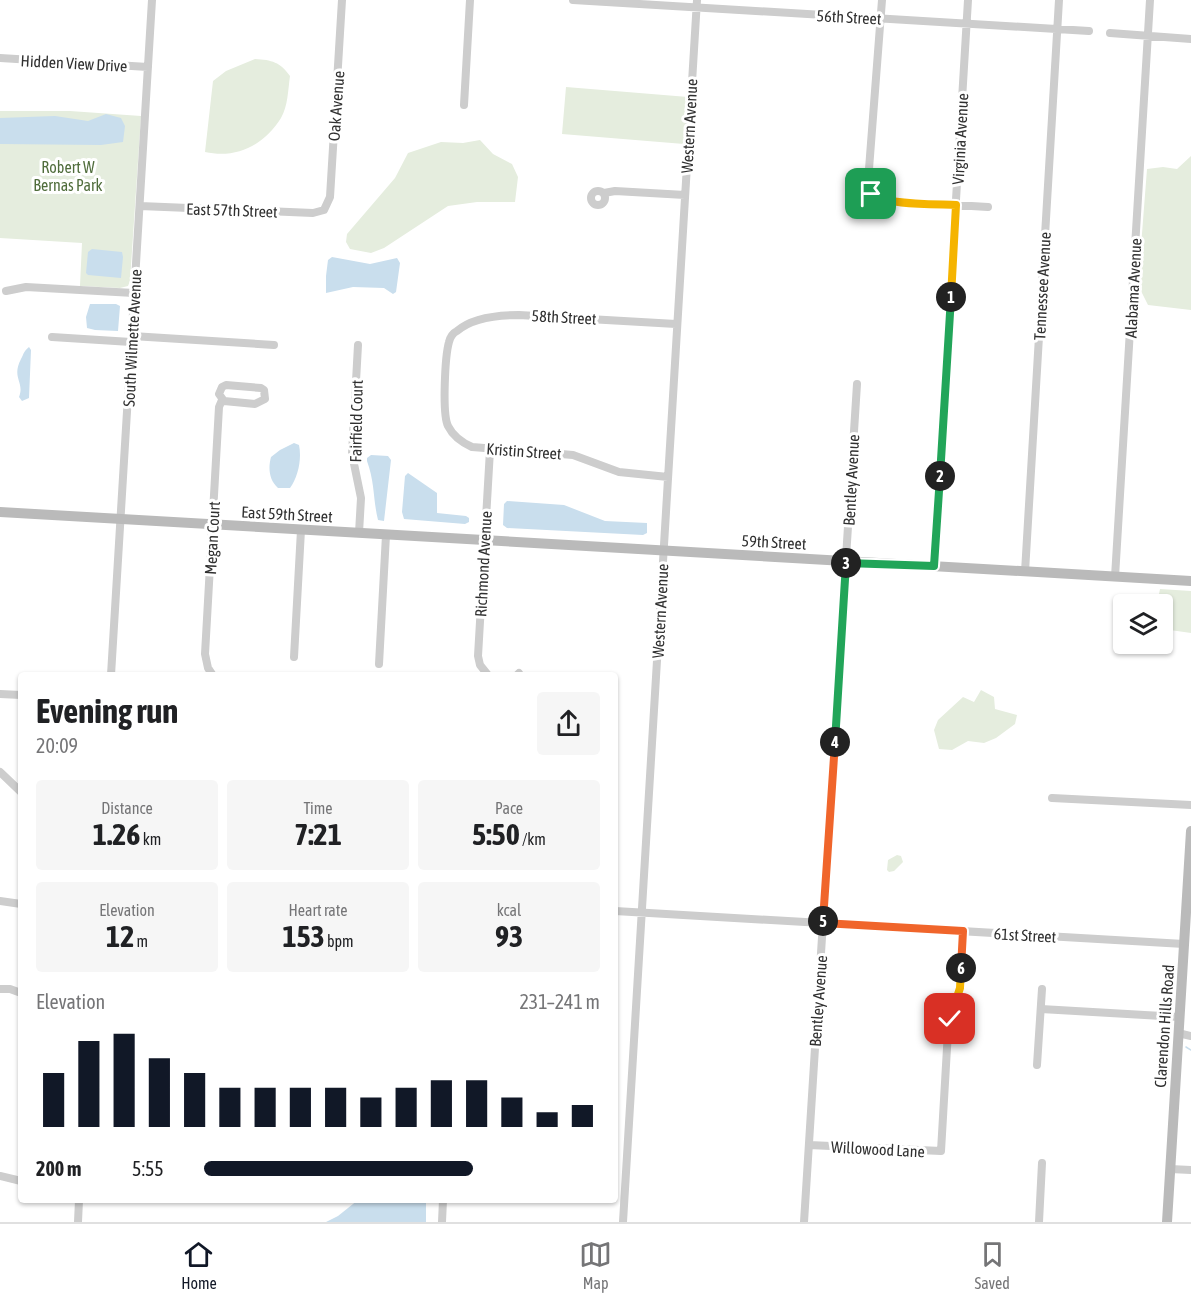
<!DOCTYPE html>
<html lang="en">
<head>
<meta charset="utf-8">
<style>
	body { margin:0; font-family:"Asap Condensed",sans-serif; background:#f6f6f6; color:#202124; height:100vh; display:flex; flex-direction:column; font-size:22px; white-space:nowrap }
	* { box-sizing:border-box; margin:0 }
	p { font-size:20px; color:#757577 }
	.icon { flex:none; width:33px; height:33px; fill:none; stroke:currentColor; stroke-width:2; stroke-linecap:round; stroke-linejoin:round }
	.map { position:relative; flex:1; overflow:hidden }
	.sheet { position:absolute; left:18px; top:672px; width:600px; height:531px; display:flex; flex-direction:column; background:#fff; border-radius:6px; box-shadow:0 2px 4px #0004 }
	.sheet>* { flex:none }
	.tools { position:absolute; left:1113px; top:594px; display:grid; gap:12px }
	.tools a { display:grid; place-items:center; width:60px; height:60px; border-radius:6px; background:#fff; box-shadow:0 2px 4px #0004; font-size:30px }
	.pin { position:absolute; display:grid; place-items:center; width:51px; height:51px; color:#fff; margin:-26px; border-radius:12px; box-shadow:0 3px 9px #0006 }
	.km { position:absolute; width:30px; height:30px; margin:-15px; border-radius:50%; background:#222; color:#fff; font-size:16px; line-height:30px; text-align:center }
	.round { display:grid; place-items:center; flex:none; width:63px; height:63px; border-radius:6px; background:#f6f6f6 }
	.summary { display:flex; align-items:center; justify-content:space-between; height:102px; padding:0 18px }
	h1 { font-size:33px; font-weight:700; line-height:45px }
	.stats { display:grid; grid-template-columns:repeat(3,1fr); gap:9px; height:102px; padding:6px 18px }
	.stats div { display:grid; align-content:center; border-radius:6px; background:#f6f6f6; text-align:center }
	.stats b { font-size:30px; font-weight:700 }
	.stats small { font-size:16px; font-weight:400 }
	.stats p { font-size:16px }
	.chart { height:168px; padding:12px 18px }
	.chart p { display:flex; justify-content:space-between }
	.chart svg { width:100%; height:108px; margin-top:6px; stroke:#111827; stroke-width:6 }
	ul { padding:0 18px; list-style:none; font-size:20px }
	li { display:grid; grid-template-columns:96px 72px 1fr; align-items:center; height:45px }
	li i { height:15px; border-radius:8px; background:#111827 }
	.tabs { display:flex; justify-content:space-around; align-items:center; height:84px; border-top:2px solid #e0e0e0; background:#fff; font-size:16px; color:#757577 }
	.tabs a { display:grid; justify-items:center; gap:3px }
	.tabs .on { color:#111827 }
	.map>svg:first-child { display:block }
</style>
</head>
<body>
<div class="map">
<svg width="1191" height="1222" viewBox="0 0 1191 1222">
	<rect width="100%" height="100%" fill="#fff"/>
	<path fill="#e5edde" d="M255,59C272,60 280,62 290,76C288,90 288,106 281,118C264,145 237,159 205,152L213,81L226,71Z
		M566,87L688,97L684,144L562,134Z
		M0,111H70L141,116L130,281L128,286L120,288L80,286L82,243L0,238Z
		M480,140L493,154L512,164L518,177L515,202H477L448,206L384,248L371,253L350,249L346,242L347,234L395,178L408,153L441,142L463,143Z
		M1191,156V310L1148,305L1138,285L1147,169L1163,167L1177,169Z
		M1160,589L1191,591V633L1163,629L1162,604H1157Z
		M981,690L994,697L995,709L1017,715L1015,724L996,738L984,743L968,741L952,750L939,749L934,730L938,720L963,697L974,702Z
		M897,855L901,856L903,862L894,871L889,872L887,870L888,860Z"/>
	<path fill="#c9deed" d="M106,114L121,118L125,126L123,142L101,145L0,144V118L55,116L88,121Z
		M92,249L122,252L123,257L121,278L88,275L86,273L88,252Z
		M332,257L370,264L397,258L400,263L396,292L393,294L384,288L353,287L326,293V276L328,260Z
		M90,304H116L120,306L118,331L95,330L87,328L86,317Z
		M29,347L31,350L29,398L22,401L19,397C25,382 11,378 21,359C24,353 24,351 29,347Z
		M294,443L299,445C302,459 298,477 290,488H278C269,480 268,468 271,457L280,450Z
		M371,455L388,456L391,460L384,521L378,520C373,500 375,483 367,461V458Z
		M408,473L437,493V513L466,516L469,518V522L465,524L404,519L402,512L405,476Z
		M507,501L564,505L605,521L647,523V533L643,535L507,528L503,525L504,504Z
		M358,1200H426V1222H326L338,1216Z"/>
	<g fill="none" stroke-linecap="round" stroke-linejoin="round">
		<path stroke="#c9deed" stroke-width="1.5" d="M1186,1047L1191,1050
			M1163,1057L1169,1046"/>
		<path stroke="#cdcdcd" stroke-width="8" d="M573,0L1089,31
			M882,0L868,182L871,194L879,199L888,201L988,207
			M1110,33L1191,39
			M0,58L148,67
			M464,105L470,0
			M591 198a7 7 0 1 1 14 0a7 7 0 1 1-14 0Z
			M604,193L615,191L685,195
			M140,206L313,213L324,210L330,197L342,0
			M6,291L26,287L134,293
			M132,336L274,345
			M52,337L131,342
			M358,345L352,454L361,498L359,533
			M226,385L261,388L264,390L265,399L255,404L224,401L219,394L222,387Z
			M668,477L619,472L573,455L472,447C463,443 453,436 448,426C442,414 445,356 449,342C450,338 453,333 457,331C473,317 499,315 519,315L676,324
			M934,566L968,0
			M1025,572L1059,0
			M1115,577L1150,0
			M294,657L301,530
			M379,664L386,535
			M212,674L208,668L205,654L219,407L222,400
			M111,675L152,0
			M488,675L480,665L478,656L490,450
			M517,675L519,673
			M0,694L21,695
			M0,772L21,792
			M1052,798L1191,805
			M0,901L21,904
			M615,911L1184,944
			M0,989H10L21,993
			M1041,1009L1179,1017
			M1178,1033L1191,1036
			M1037,1065L1042,989
			M809,1145L941,1151L948,1031L960,988L963,931
			M1170,1169L1191,1170
			M0,1176L21,1181
			M78,1222L79,1200
			M442,1222L443,1200
			M623,1222L697,0
			M804,1222L857,384
			M1039,1222L1042,1163"/>
		<path stroke="#bababa" stroke-width="10" d="M0,512L1191,581
			M1167,1222L1191,831"/>
	</g>
	<g fill="none" stroke-linecap="round" stroke-linejoin="round">
		<g stroke="#fff" stroke-width="12">
			<path id="split-1" d="M871,194C882,205 938,204 956,205L951,297"/>
		</g>
		<g stroke="#fff" stroke-width="12">
			<path id="split-2" d="M940,476L951,297"/>
		</g>
		<g stroke="#fff" stroke-width="12">
			<path id="split-3" d="M846,563L934,566L940,476"/>
		</g>
		<g stroke="#fff" stroke-width="12">
			<path id="split-4" d="M835,742L846,563"/>
		</g>
		<g stroke="#fff" stroke-width="12">
			<path id="split-5" d="M823,921L835,742"/>
		</g>
		<g stroke="#fff" stroke-width="12">
			<path id="split-6" d="M823,921V923L963,931L961,968"/>
		</g>
		<g stroke="#fff" stroke-width="12">
			<path id="split-7" d="M950,1019L960,988L961,968"/>
		</g>
		<use href="#split-1" stroke="#f5b400" stroke-width="8"/>
		<use href="#split-2" stroke="#22a559" stroke-width="8"/>
		<use href="#split-3" stroke="#22a559" stroke-width="8"/>
		<use href="#split-4" stroke="#22a559" stroke-width="8"/>
		<use href="#split-5" stroke="#f0652b" stroke-width="8"/>
		<use href="#split-6" stroke="#f0652b" stroke-width="8"/>
		<use href="#split-7" stroke="#f5b400" stroke-width="8"/>
	</g>
	<g text-anchor="middle" dominant-baseline="central" stroke-width="6" stroke-linejoin="round" paint-order="stroke">
		<g font-size="16" fill="#303030" stroke="#fff">
			<text transform="translate(849 17) rotate(3)">56th Street</text>
			<text transform="translate(74 63) rotate(3)">Hidden View Drive</text>
			<text transform="translate(336 106) rotate(-86)">Oak Avenue</text>
			<text transform="translate(689 126) rotate(-87)">Western Avenue</text>
			<text transform="translate(960 139) rotate(-87)">Virginia Avenue</text>
			<text transform="translate(232 210) rotate(2)">East 57th Street</text>
			<text transform="translate(1042 286) rotate(-87)">Tennessee Avenue</text>
			<text transform="translate(1133 288) rotate(-87)">Alabama Avenue</text>
			<text transform="translate(564 317) rotate(3)">58th Street</text>
			<text transform="translate(132 338) rotate(-87)">South Wilmette Avenue</text>
			<text transform="translate(356 421) rotate(-89)">Fairfield Court</text>
			<text transform="translate(524 451) rotate(4)">Kristin Street</text>
			<text transform="translate(851 480) rotate(-87)">Bentley Avenue</text>
			<text transform="translate(287 514) rotate(3)">East 59th Street</text>
			<text transform="translate(212 538) rotate(-87)">Megan Court</text>
			<text transform="translate(774 542) rotate(3)">59th Street</text>
			<text transform="translate(483 564) rotate(-87)">Richmond Avenue</text>
			<text transform="translate(660 611) rotate(-87)">Western Avenue</text>
			<text transform="translate(1025 935) rotate(3)">61st Street</text>
			<text transform="translate(818 1001) rotate(-86)">Bentley Avenue</text>
			<text transform="translate(1164 1026) rotate(-86)">Clarendon Hills Road</text>
			<text transform="translate(878 1149) rotate(3)">Willowood Lane</text>
		</g>
		<g font-size="16" fill="#506d3c" stroke="#fff">
			<text x="68" y="167">Robert W<tspan x="68" dy="18">Bernas Park</tspan></text>
		</g>
	</g>
</svg>
<div class="tools">
<a><svg class="icon" aria-label="layers" viewBox="0 0 24 24"><path d="M12 4l9 5-9 5-9-5zM3 14l9 5 9-5"/></svg></a>
</div>
<div class="pin" style="left:871px;top:194px;background:#1e9e55"><svg class="icon" aria-label="arrive" viewBox="0 0 24 24"><path d="M6 21V4h12l-3 4 3 4H6"/></svg></div>
<div class="pin" style="left:950px;top:1019px;background:#d93025"><svg class="icon" aria-label="check" viewBox="0 0 24 24"><path d="M5 12l5 5 9-10"/></svg></div>
<b class="km" style="left:951px;top:297px">1</b>
<b class="km" style="left:940px;top:476px">2</b>
<b class="km" style="left:846px;top:563px">3</b>
<b class="km" style="left:835px;top:742px">4</b>
<b class="km" style="left:823px;top:921px">5</b>
<b class="km" style="left:961px;top:968px">6</b>
<section class="sheet">
<div class="summary"><div><h1>Evening run</h1><p>20:09</p></div><a class="round"><svg class="icon" aria-label="share" viewBox="0 0 24 24"><path d="M12 15V3M7 8l5-5 5 5M5 13v7h14v-7"/></svg></a></div>
<div class="stats">
<div><p>Distance</p><b>1.26<small> km</small></b></div>
<div><p>Time</p><b>7:21</b></div>
<div><p>Pace</p><b>5:50<small> /km</small></b></div>
</div>
<div class="stats">
<div><p>Elevation</p><b>12<small> m</small></b></div>
<div><p>Heart rate</p><b>153<small> bpm</small></b></div>
<div><p>kcal</p><b>93</b></div>
</div>
<div class="chart"><p><span>Elevation</span>231–241 m</p>
<svg viewBox="0 0 160 44" preserveAspectRatio="none"><path d="M5 44V22M15 44V9M25 44V6M35 44V16M45 44V22M55 44V28M65 44V28M75 44V28M85 44V28M95 44V32M105 44V28M115 44V25M125 44V25M135 44V32M145 44V38M155 44V35"/></svg>
</div>
<ul>
<li><b>200 m</b>5:55<i style="width:68%"></i></li>
</ul>
</section>
</div>
<nav class="tabs">
<a class="on"><svg class="icon" aria-label="home" viewBox="0 0 24 24"><path d="M3 11l9-7 9 7M6 9v11h12V9"/></svg>Home</a>
<a><svg class="icon" aria-label="map" viewBox="0 0 24 24"><path d="M3 6l6-2 6 2 6-2v14l-6 2-6-2-6 2zM9 4v14M15 6v14"/></svg>Map</a>
<a><svg class="icon" aria-label="saved" viewBox="0 0 24 24"><path d="M7 4h10v16l-5-4-5 4z"/></svg>Saved</a>
</nav>
</body>
</html>
